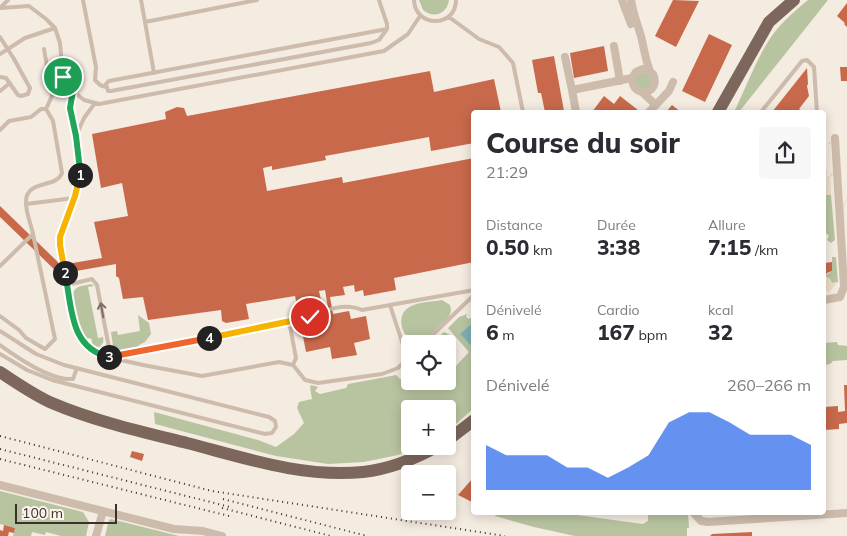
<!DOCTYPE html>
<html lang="fr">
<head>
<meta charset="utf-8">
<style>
	body { margin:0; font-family:Mulish,sans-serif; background:#f7f7f7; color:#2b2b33; height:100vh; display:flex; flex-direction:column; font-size:19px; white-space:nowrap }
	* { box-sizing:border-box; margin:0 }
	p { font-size:16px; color:#7c7c81 }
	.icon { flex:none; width:28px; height:28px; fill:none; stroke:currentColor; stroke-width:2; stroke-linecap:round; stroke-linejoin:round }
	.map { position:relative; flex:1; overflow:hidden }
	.panel { position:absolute; left:471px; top:110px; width:355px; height:405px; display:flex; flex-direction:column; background:#fff; border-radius:5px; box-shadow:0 2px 12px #0003 }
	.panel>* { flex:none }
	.tools { position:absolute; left:401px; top:335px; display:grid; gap:10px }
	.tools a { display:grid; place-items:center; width:55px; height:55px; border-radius:5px; background:#fff; box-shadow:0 2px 12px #0003; font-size:25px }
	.scale { position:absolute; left:15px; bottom:12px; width:102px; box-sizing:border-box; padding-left:5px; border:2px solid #3b302b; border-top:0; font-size:14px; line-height:18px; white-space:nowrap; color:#3b302b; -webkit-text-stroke:4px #fbf5ee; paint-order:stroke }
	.pin { position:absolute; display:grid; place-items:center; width:42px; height:42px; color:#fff; margin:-21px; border:2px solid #fff; border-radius:50%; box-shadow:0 1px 5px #0007 }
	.km { position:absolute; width:25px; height:25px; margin:-12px; border-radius:50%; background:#222; color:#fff; font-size:14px; line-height:25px; text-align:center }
	.round { display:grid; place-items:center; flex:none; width:52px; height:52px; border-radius:5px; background:#f7f7f7 }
	.overview { display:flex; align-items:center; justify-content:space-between; height:85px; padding:0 15px }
	h1 { font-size:28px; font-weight:800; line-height:38px }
	.figures { display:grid; grid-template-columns:repeat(3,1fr); gap:8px; height:85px; padding:5px 15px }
	.figures div { display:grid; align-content:center }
	.figures b { font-size:21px; font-weight:800 }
	.figures small { font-size:14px; font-weight:400 }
	.figures p { font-size:14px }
	.chart { height:140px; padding:10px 15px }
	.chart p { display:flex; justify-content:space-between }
	.chart svg { width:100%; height:90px; margin-top:5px; fill:#2563eb; opacity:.7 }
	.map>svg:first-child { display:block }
</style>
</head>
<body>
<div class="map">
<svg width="847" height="536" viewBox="0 0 847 536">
	<rect width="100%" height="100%" fill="#f4ebe1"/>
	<path fill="#b8c4a0" d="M419,0H449C447,14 434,19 423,10Z
		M808,0H828L739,112H734C746,88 758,54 774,33C784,20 796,10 808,0Z
		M635 81a8 8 0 1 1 16 0a8 8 0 1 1-16 0Z
		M824,195H831L835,240L831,243L827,240L829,236L824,231L826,219Z
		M832,257H836L838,282L832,283L830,279L825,276L832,271Z
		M91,284L94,286L88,287L98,338L103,337C104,342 103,344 99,347L92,346V340L90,338L86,339C77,326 76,310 73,294C75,285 83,286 91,284Z
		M442,300L450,305C453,314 448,318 441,324C436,329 430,337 424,340C405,348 393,318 408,308C416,302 431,302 442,300Z
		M467,314L466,317L469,319L474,315V322L461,335L474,349V408L448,431V409H410V446H418L398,455L364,462L328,464L276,456L155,424L154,412L258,440L276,447L294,434L304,423L297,408L299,402L312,399L310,387L311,385L318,387L315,391L320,394L346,388L348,384L391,376L396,375L400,379L410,378V381H448V344H435L434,341L444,332L450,335L448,337L451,365L455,367L469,352L448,328L459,317Z
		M138,315L149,323L151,334L145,342L139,345L137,348L124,351L117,350L113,346L111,332L117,331L118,335L140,331Z
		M837,342L838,345L847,346V360L833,361L830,364L825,365L824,370V343Z
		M0,491L83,512L89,522L86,536H61L46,532L45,535L32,532L31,536H13L15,528L0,524Z
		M497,512L532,513L535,515L562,513L643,524L648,521V513H688L689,528H687V536H575L534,527L495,516Z
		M111,519L179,536H105L109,520Z"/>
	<path fill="#ecdcc8" d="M828,142H831V144H828L829,148L830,173H833V176L830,177L831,195H824V171L827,168V176H830Z
		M847,197L844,208L847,288L842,207Z
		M825,276L830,279L832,283L838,282L828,293L827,290L824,291Z"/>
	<path fill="#7fb0b2" d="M474,322V349L460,334Z"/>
	<path fill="#c8694b" d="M673,0L699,1L676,47L655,36Z
		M847,3V27L844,24L845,23L837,16Z
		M709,34L732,45L705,102L682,91Z
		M604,46L608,71L574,78L570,53Z
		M554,56L564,111L562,112H545L541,93H538L532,60Z
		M840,67H847V81H841Z
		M807,68L808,84L807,86L809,96L799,109L804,112L798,111L797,112H772Z
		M430,71L434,92L494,79L501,112H474V143L431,151L429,137L325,156L326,160L272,170V166L263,168L267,191L342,177L343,183L474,158V262L394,278L396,290L364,296L363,290L355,292L354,285L343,287L345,295L330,297L333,314L349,311L351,319L366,316L370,339L354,343L357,355L332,359L330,347L306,352L301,326L330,320L325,290L319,291L322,305L298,309L295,296L246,304L249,319L226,323L222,321L221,310L148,320L143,297L123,299L119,278L116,276V264L59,274L0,217V206L61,265L102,258L94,222L128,216L122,183L101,188L92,134L166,119L165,112L177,107L184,108L187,116Z
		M604,96L614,104L620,96L638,110L636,112H592Z
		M672,105L681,112H666Z
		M832,262V271L827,273L824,278V263Z
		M844,385H847V423L839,424V429L825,430L824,407L838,406V412L845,411Z
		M132,451L144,454L142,461L130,457Z
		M473,478L474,479V503L458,495Z
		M4,525L15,528L14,533L9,532L8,536H0V530L3,531Z
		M752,532V536H710L712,534Z"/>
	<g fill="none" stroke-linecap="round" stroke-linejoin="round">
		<path stroke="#cdbbac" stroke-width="4" d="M83,0L96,67L95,80L100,85L106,87
			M141,0L145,22
			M379,0L387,24V29
			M414,0C415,28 456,28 456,0
			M0,8L29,6L46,19L55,28L60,43L63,77L73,91L84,100L99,104L384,51L408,34L420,16
			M0,8L8,0
			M449,17L479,39L499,47L513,63L523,112
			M387,29L379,40L371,43L111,91H108L106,84L109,81Z
			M44,49L52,96L46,109
			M0,54L25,38L55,28
			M154,73L145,22L257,0
			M0,77L6,78L18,95L21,96L28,94L30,88L14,59
			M0,91L10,83
			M73,91L70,108L76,136
			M95,103L84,118L76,136L80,170L76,193L62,228L59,245L76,330L86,345L94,352L103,356L143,365L202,376L279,362L293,365L305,380L318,383L382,374L398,368L410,356
			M761,112L802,61L807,60L814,67L817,112
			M0,130L9,121L31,117L41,109H46
			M26,204L74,198
			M0,266L33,234C31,224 26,213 26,203C25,179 56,189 62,173L53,121L46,109
			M67,285L92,279L97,285L111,358L310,317C326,310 345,302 362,310L474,290
			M390,305L404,348L410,355
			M0,316L19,330L26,338L45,349L55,339L33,234
			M289,321L296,358L293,365
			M0,331L36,354L64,365L269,417L275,421L276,427L272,433L265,434L52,380L27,370L0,354
			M423,344L474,295
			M0,345C18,358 51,381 73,379L77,368"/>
		<path stroke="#cdbbac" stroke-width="8" d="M622,0L631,24
			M631,0C633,13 637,23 641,36C644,48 645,59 650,71
			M614,46L620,81
			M565,57L572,90L632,78L636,72L643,69L653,74C662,94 632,100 632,78
			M572,90L576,112
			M642,92L656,105
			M649,112L669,91L673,82
			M824,300L840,297L844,287L835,138
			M0,485L174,529L203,531L222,536
			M693,512L701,521L708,522L847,513
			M96,536L103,511"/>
		<path stroke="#7d675c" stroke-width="12" d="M718,112L769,22L794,0
			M0,372C17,383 34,395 52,403C94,421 143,432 187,443C245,458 303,478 363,472C389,469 415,459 438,446
			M448,440L474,420"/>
		<path stroke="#3b302b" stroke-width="2" stroke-dasharray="1 4" stroke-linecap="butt" d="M0,436L212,491L505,536
			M0,449L230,507
			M0,459L229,516
			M223,499L367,536
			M222,508L331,536"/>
		<path stroke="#cdbbac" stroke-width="4" d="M0,37L14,59"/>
	</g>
	<defs><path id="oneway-shaft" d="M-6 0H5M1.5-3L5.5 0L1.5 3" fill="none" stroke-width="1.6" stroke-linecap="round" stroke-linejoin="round" transform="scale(1.25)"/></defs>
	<use stroke="#7d6f65" href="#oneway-shaft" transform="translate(102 310) rotate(-100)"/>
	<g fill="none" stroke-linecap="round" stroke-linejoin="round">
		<g stroke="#fff" stroke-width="10">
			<path id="split-1" d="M63,77L73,91L70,108L76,136L80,170V175"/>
		</g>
		<g stroke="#fff" stroke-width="10">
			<path id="split-2" d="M65,273L60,245V237L75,196L80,175"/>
		</g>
		<g stroke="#fff" stroke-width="10">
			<path id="split-3" d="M65,273C72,306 69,348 109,357"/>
		</g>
		<g stroke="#fff" stroke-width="10">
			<path id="split-4" d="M109,357L209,338"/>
		</g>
		<g stroke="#fff" stroke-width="10">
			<path id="split-5" d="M209,338L310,317"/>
		</g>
		<use href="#split-1" stroke="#22a559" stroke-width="6"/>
		<use href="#split-2" stroke="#f5b400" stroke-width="6"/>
		<use href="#split-3" stroke="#22a559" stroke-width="6"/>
		<use href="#split-4" stroke="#f0652b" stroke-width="6"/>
		<use href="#split-5" stroke="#f5b400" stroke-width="6"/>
	</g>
</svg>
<div class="tools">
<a><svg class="icon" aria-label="locate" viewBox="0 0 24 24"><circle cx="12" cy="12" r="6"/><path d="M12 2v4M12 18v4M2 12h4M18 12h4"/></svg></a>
<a>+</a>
<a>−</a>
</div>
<div class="scale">100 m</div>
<div class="pin" style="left:63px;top:77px;background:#1e9e55"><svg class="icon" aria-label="arrive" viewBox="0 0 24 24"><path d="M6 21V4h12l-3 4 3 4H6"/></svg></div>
<div class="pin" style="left:310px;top:317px;background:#d93025"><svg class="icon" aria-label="check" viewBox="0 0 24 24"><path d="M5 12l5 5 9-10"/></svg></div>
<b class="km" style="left:80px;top:175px">1</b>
<b class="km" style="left:65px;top:273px">2</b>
<b class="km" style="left:109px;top:357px">3</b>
<b class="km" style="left:209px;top:338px">4</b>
<section class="panel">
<div class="overview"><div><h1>Course du soir</h1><p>21:29</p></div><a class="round"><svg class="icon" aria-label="share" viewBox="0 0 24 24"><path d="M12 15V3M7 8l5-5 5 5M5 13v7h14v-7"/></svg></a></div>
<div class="figures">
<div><p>Distance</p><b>0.50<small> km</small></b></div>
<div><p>Durée</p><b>3:38</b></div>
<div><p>Allure</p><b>7:15<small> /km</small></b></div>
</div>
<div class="figures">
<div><p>Dénivelé</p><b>6<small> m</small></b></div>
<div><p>Cardio</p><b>167<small> bpm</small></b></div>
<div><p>kcal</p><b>32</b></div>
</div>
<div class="chart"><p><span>Dénivelé</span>260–266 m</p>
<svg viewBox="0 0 160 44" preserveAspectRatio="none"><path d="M0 44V22L10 27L20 27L30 27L40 33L50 33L60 38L70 33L80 27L90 11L100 6L110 6L120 11L130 17L140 17L150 17L160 22V44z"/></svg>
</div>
</section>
</div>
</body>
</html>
